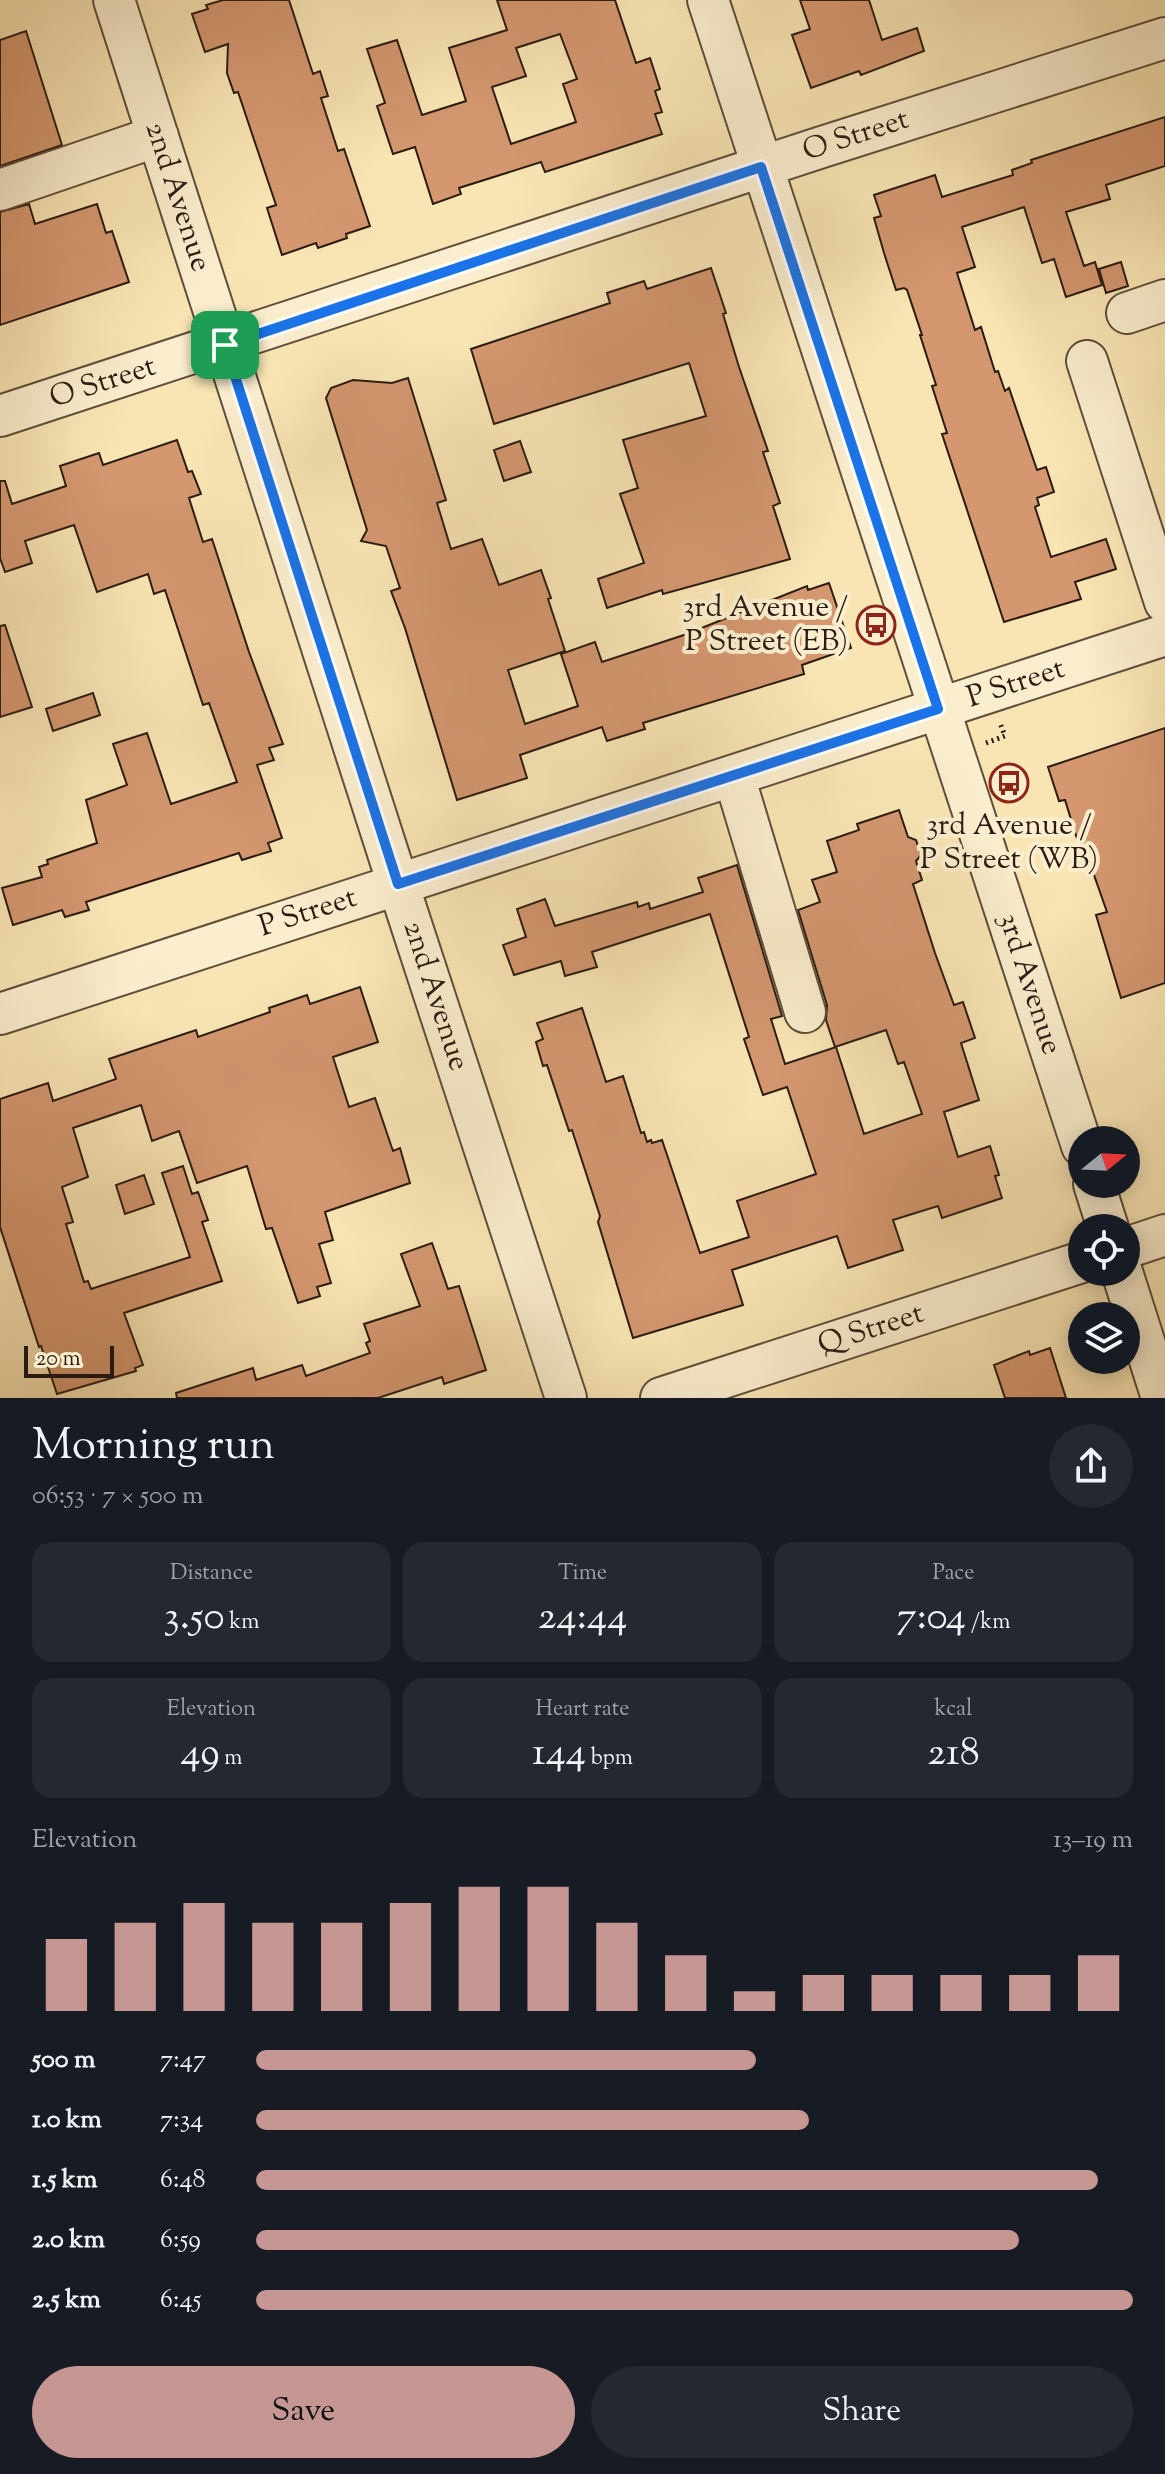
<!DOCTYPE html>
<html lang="en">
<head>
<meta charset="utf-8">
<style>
	body { margin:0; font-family:"Sorts Mill Goudy",serif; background:#242831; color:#f1f3f6; height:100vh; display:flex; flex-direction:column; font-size:30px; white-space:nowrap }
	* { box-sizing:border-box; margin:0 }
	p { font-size:26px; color:#9ea1a6 }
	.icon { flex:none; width:44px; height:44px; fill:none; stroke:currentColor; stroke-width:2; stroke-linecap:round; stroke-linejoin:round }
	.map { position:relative; height:1398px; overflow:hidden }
	.details { display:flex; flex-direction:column; background:#171b24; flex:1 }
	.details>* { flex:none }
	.needle { width:52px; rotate:72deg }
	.buttons { position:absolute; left:1068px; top:1126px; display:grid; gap:16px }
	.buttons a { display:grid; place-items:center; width:72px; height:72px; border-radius:50%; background:#171b24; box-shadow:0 4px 20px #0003; font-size:40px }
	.scale { position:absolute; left:24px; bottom:20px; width:90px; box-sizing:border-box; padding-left:8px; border:4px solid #2a1c13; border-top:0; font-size:22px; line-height:28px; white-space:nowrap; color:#2a1c13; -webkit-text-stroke:6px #fbeece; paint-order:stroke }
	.pin { position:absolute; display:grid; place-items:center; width:68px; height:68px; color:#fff; margin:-34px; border-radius:16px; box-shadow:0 4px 12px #0006 }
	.round { display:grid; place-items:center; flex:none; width:84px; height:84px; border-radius:42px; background:#242831 }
	.headline { display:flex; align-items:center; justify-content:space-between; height:136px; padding:0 32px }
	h1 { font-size:44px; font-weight:600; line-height:60px }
	.metrics { display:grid; grid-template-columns:repeat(3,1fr); gap:12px; height:136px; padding:8px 32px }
	.metrics div { display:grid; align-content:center; border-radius:20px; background:#242831; text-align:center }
	.metrics b { font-size:40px; font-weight:600 }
	.metrics small { font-size:22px; font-weight:400 }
	.metrics p { font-size:22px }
	.chart { height:224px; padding:16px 32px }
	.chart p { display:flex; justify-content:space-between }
	.chart svg { width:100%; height:144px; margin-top:8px; stroke:#c59692; stroke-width:6 }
	.cta { display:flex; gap:16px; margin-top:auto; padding:16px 32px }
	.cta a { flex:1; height:92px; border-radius:48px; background:#c59692; color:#111; font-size:32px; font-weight:600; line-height:92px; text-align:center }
	.cta a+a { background:#242831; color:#f1f3f6 }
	ul { padding:0 32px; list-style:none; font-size:26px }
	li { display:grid; grid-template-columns:128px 96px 1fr; align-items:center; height:60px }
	li i { height:20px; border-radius:10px; background:#c59692 }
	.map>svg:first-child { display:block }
</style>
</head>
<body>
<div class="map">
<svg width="1165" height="1398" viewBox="0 0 1165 1398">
	<rect width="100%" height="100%" fill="#f9e5b4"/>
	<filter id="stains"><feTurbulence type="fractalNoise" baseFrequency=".0025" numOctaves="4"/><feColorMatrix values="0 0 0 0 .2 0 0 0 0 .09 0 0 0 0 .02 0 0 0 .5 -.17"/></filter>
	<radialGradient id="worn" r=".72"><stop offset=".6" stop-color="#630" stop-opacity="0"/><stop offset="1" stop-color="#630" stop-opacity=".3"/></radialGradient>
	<path fill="#d49770" stroke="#2a1c13" stroke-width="2" fill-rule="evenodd" d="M223,0H289L313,74L320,71L328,96L321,98L338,151L344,149L370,226L346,234L347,238L318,248L316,243L282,255L267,208L276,205L238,92L234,93L227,73L228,44L205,52L192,14L208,9L206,5Z
		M497,0H615L636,63L650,58L660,89L655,91L662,112L655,114L662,134L545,172L541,162L459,188L461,194L433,204L415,147L393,154L377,106L385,103L367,49L397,40L422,115L466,101L449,48L507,30ZM560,34L577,79L563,84L576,122L511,144L492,87L526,76L516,48Z
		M800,0H869L882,40L917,28L924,51L861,75L859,71L811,88L792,35L810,29Z
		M26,31L62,145L0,166V40Z
		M1165,117V166L1106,185L1110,199L1066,212L1084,266L1095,262L1102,285L1066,297L1054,259L1042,263L1024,207L962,227L975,267L957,273L975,330L981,327L995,372L998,371L1005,391L1009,388L1037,470L1046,467L1054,492L1037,498L1039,505L1035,507L1051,557L1106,539L1116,569L1075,582L1081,599L1004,622L942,434L947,433L932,386L936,385L920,335H922L907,290L904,288L896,290L884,253L874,218L881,216L874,195L935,175L942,197L1013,175L1012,170L1032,163L1031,160Z
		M29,204L35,224L97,204L106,233L112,231L129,282L0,325V212Z
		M1121,262L1128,286L1106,293L1099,269Z
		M711,268L726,313L723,314L739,367L768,451L763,452L780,503L773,506L790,559L663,594L662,590L607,608L598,579L644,563L620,494L638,488L623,440L706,416L689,363L494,424L471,349L610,303L607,293L644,281L647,289Z
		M408,378L446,500L437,503L451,549L482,539L499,585L541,570L551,598L548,599L565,651L508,670L525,724L578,706L561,654L595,642L602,662L684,635L807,586L808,590L829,583L851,648L802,665L804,674L643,723L645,729L607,741L602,727L520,755L527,778L457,800L405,628L391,591L400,588L386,546L361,541L367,530L326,398L331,388L353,380L392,383Z
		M177,440L188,472L192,471L201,494L189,498L203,542L212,539L249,652L283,744L269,748L274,760L257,765L282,838L268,843L271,851L242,860L239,853L86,902L89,910L65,917L62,910L13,925L2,888L42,877L39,867L48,864L47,860L97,843L86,800L127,785L113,744L147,733L171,804L237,782L209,703L203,705L165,590L154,594L148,574L97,592L74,525L25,541L32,563L5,572L0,558V481H5L12,504L66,486L60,466L99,453L103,465Z
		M520,441L531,472L504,481L494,450Z
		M5,625L32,707L0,717V626Z
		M93,693L100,715L53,731L46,709Z
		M1165,728V983L1121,998L1096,915L1107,912L1082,841L1078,842L1065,800L1059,801L1048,767Z
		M899,810L908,837L916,840L921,855L916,861L922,880L913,884L935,953L954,1005L963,1002L975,1038L961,1043L979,1100L944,1112L958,1157L990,1146L999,1175L995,1176L1002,1198L942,1218L938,1206L893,1220L903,1250L848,1268L837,1236L732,1270L743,1305L633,1338L598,1222L600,1216L572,1130L569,1131L547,1065L543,1066L536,1042L543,1039L537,1023L582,1008L606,1082L623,1076L641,1133L644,1132L647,1142L651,1140L652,1143L662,1140L700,1253L749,1237L737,1201L816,1174L787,1087L763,1095L744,1039L749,1037L710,914L592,952L597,967L565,976L561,961L514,975L503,945L526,937L517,909L545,899L555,926L637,902L638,907L649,903L650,909L703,892L698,878L737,865L782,1016L771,1019L785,1064L836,1047L864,1134L922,1114L904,1062L898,1064L886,1030L835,1047L826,1020L827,1005L798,910L820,902L812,880L837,872L827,841L859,830L857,824Z
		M360,987L378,1042L333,1057L349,1107L375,1098L393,1151L400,1148L410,1183L325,1212L333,1240L319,1244L331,1283L317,1287L320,1296L298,1303L272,1228L266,1229L247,1166L197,1183L179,1131L152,1141L141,1105L73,1128L88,1177L62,1187L73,1222L66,1224L84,1282L88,1281L91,1289L190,1257L162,1173L183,1166L192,1194L198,1192L208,1220L202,1222L222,1281L124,1313L143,1365L135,1368L136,1371L57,1394L41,1346L39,1347L0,1227V1099L48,1083L53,1101L116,1079L109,1059L196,1030L198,1037L270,1012L269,1008L307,995L310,1004Z
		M144,1175L154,1204L125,1214L116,1185Z
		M432,1243L448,1289L459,1286L486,1370L444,1384L442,1377L378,1398H177L176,1393L253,1368L256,1380L302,1365L306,1376L370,1353L366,1343L370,1341L364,1324L420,1306L401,1254Z
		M1050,1348L1066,1398H1005L994,1365L1029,1351L1030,1355Z"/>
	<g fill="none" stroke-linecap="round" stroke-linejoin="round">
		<g stroke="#5e4e3b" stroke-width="44">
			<path id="minor" d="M114,0L398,884L566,1398
				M708,0L1082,1146
				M0,190L158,136
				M1127,313L1165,300
				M1087,361L1165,602
				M0,416L822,147L1165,38
				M734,776L805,1012
				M0,1014L1165,635
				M1094,1184L1108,1228
				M1126,1248L1165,1235
				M1122,1272L1162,1398
				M661,1398L1082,1262"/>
		</g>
		<path stroke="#2a1c13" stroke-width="5" stroke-dasharray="2 4" stroke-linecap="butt" d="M986,743L1005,736L1000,723"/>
		<use href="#minor" stroke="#fbeece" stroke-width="40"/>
	</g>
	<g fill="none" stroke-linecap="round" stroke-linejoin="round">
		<g stroke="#fff" stroke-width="16">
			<path id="route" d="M761,167L938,709L398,884L225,345Z"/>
		</g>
		<use href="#route" stroke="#1a73e8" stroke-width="10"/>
	</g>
	<defs>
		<g id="bus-ring" transform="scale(2)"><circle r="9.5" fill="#fbeece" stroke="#8f2418" stroke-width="1.5"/><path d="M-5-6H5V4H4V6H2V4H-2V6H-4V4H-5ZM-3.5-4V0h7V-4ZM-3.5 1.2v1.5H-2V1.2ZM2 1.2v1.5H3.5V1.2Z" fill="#8f2418"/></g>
	</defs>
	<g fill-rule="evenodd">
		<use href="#bus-ring" x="876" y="625"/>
		<use href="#bus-ring" x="1009" y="783"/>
	</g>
	<g text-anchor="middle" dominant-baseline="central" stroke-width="8" stroke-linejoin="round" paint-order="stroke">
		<g font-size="30" fill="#2a1c13" stroke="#fbeece">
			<text transform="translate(856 136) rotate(-18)">O Street</text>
			<text transform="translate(177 197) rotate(72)">2nd Avenue</text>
			<text transform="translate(103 383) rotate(-18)">O Street</text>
			<text transform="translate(1016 684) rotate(-18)">P Street</text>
			<text transform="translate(308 913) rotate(-18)">P Street</text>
			<text transform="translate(1029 984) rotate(72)">3rd Avenue</text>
			<text transform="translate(435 996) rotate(72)">2nd Avenue</text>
			<text transform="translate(871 1330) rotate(-18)">Q Street</text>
		</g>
		<g font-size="30" fill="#2a1c13" stroke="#fbeece" text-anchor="end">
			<text x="848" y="608">3rd Avenue /<tspan x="848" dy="34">P Street (EB)</tspan></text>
			<text x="1009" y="826" text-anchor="middle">3rd Avenue /<tspan x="1009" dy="34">P Street (WB)</tspan></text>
		</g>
	</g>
	<rect width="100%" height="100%" filter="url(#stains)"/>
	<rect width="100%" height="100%" fill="url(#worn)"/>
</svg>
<div class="buttons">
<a><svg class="needle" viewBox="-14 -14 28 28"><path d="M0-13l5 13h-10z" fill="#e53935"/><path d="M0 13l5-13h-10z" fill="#9ea1a6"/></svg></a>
<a><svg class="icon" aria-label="locate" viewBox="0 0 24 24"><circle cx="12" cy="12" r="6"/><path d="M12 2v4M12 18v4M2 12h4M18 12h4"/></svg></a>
<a><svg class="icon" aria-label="layers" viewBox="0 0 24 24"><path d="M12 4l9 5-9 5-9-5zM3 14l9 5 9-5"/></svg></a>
</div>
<div class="scale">20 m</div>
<div class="pin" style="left:225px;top:345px;background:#1e9e55"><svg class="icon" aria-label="arrive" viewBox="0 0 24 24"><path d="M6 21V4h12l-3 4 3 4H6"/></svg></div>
</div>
<section class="details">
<div class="headline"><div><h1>Morning run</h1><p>06:53 · 7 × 500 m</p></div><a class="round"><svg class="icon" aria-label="share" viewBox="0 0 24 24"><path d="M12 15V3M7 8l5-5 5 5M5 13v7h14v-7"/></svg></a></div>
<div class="metrics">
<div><p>Distance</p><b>3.50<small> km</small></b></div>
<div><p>Time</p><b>24:44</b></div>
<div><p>Pace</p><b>7:04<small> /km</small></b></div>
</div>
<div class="metrics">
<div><p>Elevation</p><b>49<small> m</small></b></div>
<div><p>Heart rate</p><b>144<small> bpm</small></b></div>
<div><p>kcal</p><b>218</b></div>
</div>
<div class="chart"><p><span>Elevation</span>13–19 m</p>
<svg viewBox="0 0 160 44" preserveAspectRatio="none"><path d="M5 44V22M15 44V17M25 44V11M35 44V17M45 44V17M55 44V11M65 44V6M75 44V6M85 44V17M95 44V27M105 44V38M115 44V33M125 44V33M135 44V33M145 44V33M155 44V27"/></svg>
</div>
<ul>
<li><b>500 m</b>7:47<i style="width:57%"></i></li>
<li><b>1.0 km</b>7:34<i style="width:63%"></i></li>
<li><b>1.5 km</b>6:48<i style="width:96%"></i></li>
<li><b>2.0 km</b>6:59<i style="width:87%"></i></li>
<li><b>2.5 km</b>6:45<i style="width:100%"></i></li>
</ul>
<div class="cta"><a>Save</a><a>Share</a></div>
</section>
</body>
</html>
